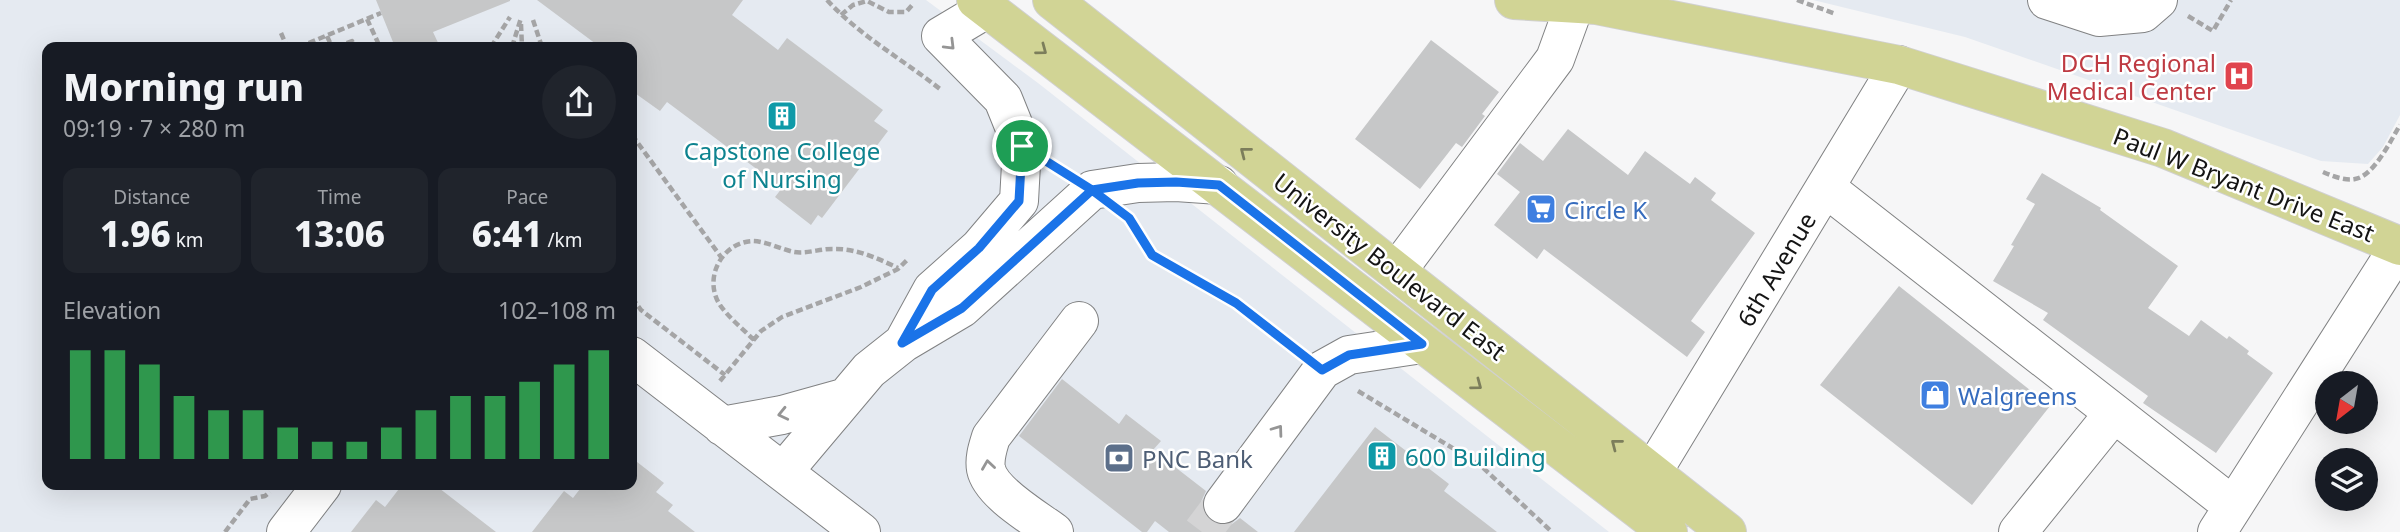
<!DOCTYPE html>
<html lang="en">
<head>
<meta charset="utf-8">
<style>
	body { margin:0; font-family:"Noto Sans",sans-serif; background:#20242c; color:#f1f3f6; height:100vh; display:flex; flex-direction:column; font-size:26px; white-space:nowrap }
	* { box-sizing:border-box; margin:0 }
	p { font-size:23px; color:#9ea1a6 }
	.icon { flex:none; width:38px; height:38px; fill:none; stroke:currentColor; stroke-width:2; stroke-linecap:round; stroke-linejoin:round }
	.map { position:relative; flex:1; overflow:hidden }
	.sheet { position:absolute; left:42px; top:42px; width:595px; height:448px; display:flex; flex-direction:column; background:#171b24; border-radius:14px; box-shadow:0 7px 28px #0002 }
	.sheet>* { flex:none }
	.needle { width:46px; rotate:211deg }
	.buttons { position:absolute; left:2315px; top:371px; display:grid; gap:14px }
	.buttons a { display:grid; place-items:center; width:63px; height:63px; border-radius:50%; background:#171b24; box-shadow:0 7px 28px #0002; font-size:35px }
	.pin { position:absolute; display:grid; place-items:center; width:60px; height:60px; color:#fff; margin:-30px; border:4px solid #fff; border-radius:50%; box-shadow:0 2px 7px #0007 }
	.round { display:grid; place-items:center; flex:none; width:74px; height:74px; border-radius:37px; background:#20242c }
	.overview { display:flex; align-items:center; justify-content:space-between; height:119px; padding:0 21px }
	h1 { font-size:38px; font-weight:800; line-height:52px }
	.figures { display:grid; grid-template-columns:repeat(3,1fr); gap:10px; height:119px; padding:7px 21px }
	.figures div { display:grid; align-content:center; border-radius:14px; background:#20242c; text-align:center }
	.figures b { font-size:35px; font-weight:800 }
	.figures small { font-size:19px; font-weight:400 }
	.figures p { font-size:19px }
	.chart { height:196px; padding:14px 21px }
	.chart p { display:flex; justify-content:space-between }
	.chart svg { width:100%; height:126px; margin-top:7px; stroke:#2f974d; stroke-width:6 }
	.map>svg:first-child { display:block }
</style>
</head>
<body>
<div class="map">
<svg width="2400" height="532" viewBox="0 0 2400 532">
	<rect width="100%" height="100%" fill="#f6f6f7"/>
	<path fill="#e5eaf1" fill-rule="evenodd" d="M0,0H926L1038,83L1609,532H0ZM47,47H632V485H47Z
		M1813,0H2400V115L2383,147L2368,164L2321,161L1965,37Z"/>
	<path fill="#c6c7c8" d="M376,0H510V1L433,32L440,47H395Z
		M537,0H743L732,15L778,50L787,38L883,110L874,121L888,131L822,218L818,215L811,225L775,197L782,188L667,102L660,111L632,91V47H600Z
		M1431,40L1499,92L1482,114L1485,116L1462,147L1456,143L1420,189L1355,139Z
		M1568,129L1628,175L1645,151L1690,184L1695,177L1716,193L1711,200L1755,233L1691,321L1705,332L1687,357L1544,249L1537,259L1494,225L1520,192L1497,174L1520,143L1543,161Z
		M2042,173L2101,208L2100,210L2178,266L2148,308L2189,336L2201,320L2227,339L2229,336L2249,351L2247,354L2273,373L2216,453L2143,403L2148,396L2043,320L2048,313L1993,281L2014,246L2011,245L2035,204L2026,199Z
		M1899,286L2050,406L1972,505L1820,385Z
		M1062,379L1119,424L1126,414L1161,441L1153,450L1206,491L1201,502L1203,512L1210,521L1221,526L1232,524L1240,518L1258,532H1169L1155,521L1147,532H1142L1019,436Z
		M1375,427L1449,484L1444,491L1497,532H1294Z
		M632,458L664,483L656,492L673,505L668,511L695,532H532L564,491L573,498L583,485H632Z
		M402,485H435L496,532H351L376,500L385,507Z"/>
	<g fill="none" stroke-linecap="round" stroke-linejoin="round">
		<path stroke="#d4d4d5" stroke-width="38" stroke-dasharray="38 19" stroke-linecap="butt" d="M1202,532L1223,504"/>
		<g stroke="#818283" stroke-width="40">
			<path id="minor" d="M2047,0L2099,17L2143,13L2158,0
				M1826,188L2233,506
				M1397,271L1555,59L1575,4
				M903,343L932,290L979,248L1019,201L1022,146L1003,99L941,36L988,8
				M632,356L861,532
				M722,426L782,415L843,398
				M783,472L869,370L903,343L962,308L1092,190L1138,183L1176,182L1219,185
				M1652,473L1899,65
				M1223,504L1322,370L1349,355L1422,344
				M286,532L322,485
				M1054,532C1035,518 991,493 986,469C984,458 988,447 991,437L1079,321
				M2018,532L2114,413
				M2217,532L2400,245"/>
		</g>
		<g stroke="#d0d0d0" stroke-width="40">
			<path id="major" d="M976,0L1668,532
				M1052,0L1727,532
				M1514,0L1596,5L1899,65L2163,148L2400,246"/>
		</g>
		<path stroke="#a5a5a6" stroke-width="4.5" stroke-dasharray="7 3.5" stroke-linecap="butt" d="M827,0C860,36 902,59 940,89
			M1797,0L1836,14
			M841,15L853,5L867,1L889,12H906L914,3
			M2188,16L2213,31L2231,0
			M367,19L380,47
			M533,20L542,47
			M521,24L522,47
			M281,33L287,47
			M327,36L332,47
			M299,47L381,13
			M337,47L352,41L355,47
			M491,47L510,17
			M512,47L521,18
			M632,135L721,257
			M2323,172C2332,176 2345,181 2355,179C2374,176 2391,140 2400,125
			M1130,218L1152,255L1236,303L1296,349
			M632,298L641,310L725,375
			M754,340C743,329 729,318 720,305C703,279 721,243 752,241C766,241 780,249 794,252C808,254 822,248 836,249C858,249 879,259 898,268
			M720,381L761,331L782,317L861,287L898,269L908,259
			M1358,391L1479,464L1552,532
			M225,532L250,499L265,496L270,492"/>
		<use href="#minor" stroke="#fff" stroke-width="38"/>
		<use href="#major" stroke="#d1d495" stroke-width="38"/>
	</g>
	<defs><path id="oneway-chevron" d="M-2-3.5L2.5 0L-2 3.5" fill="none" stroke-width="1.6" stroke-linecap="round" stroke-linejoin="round" transform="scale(1.75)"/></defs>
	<g stroke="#959595">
		<use href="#oneway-chevron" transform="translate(950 45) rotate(45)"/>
		<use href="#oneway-chevron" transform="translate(783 414) rotate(167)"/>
		<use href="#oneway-chevron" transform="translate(1278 430) rotate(-54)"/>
		<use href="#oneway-chevron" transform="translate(988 465) rotate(-98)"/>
	</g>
	<g stroke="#7c7e5b">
		<use href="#oneway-chevron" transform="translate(1042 50) rotate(37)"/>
		<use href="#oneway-chevron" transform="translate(1245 152) rotate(-142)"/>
		<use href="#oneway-chevron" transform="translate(1477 385) rotate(37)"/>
		<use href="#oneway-chevron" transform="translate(1616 444) rotate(-142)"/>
	</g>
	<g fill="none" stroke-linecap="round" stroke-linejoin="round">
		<g stroke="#fff" stroke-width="14">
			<path id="route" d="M1022,146L1019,201L979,248L932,290L902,343L962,308L1092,190L1138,183L1176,182L1219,185L1422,344L1349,355L1322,370L1236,303L1152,255L1129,218L1092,190L1022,146"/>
		</g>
		<use href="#route" stroke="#1a73e8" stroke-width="9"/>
	</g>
	<defs>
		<g id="hospital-square" transform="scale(1.575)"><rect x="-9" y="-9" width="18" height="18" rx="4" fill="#e0444e" stroke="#fff"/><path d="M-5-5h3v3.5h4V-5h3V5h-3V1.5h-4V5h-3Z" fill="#fff"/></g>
		<g id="building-square" transform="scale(1.575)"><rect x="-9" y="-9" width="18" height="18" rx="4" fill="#0f9aa8" stroke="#fff"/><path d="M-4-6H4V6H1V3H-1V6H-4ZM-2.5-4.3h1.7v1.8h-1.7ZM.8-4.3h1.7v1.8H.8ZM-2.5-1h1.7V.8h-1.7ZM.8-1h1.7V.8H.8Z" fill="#fff"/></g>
		<g id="supermarket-square" transform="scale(1.575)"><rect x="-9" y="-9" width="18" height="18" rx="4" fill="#3f7fe0" stroke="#fff"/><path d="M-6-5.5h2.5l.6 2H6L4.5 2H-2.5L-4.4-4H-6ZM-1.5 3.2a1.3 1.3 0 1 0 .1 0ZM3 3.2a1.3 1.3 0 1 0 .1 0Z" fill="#fff"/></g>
		<g id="shop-square" transform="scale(1.575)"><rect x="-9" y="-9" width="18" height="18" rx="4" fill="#3f7fe0" stroke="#fff"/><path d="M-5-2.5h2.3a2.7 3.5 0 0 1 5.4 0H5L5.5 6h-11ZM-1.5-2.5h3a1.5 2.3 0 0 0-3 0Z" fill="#fff"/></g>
		<g id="bank-square" transform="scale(1.575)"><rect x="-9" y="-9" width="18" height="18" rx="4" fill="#5c6f8a" stroke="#fff"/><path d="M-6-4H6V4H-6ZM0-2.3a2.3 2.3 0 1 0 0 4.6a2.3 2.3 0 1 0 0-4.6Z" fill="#fff"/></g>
	</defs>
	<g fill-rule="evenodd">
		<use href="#hospital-square" x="2239" y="76"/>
		<use href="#building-square" x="782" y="116"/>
		<use href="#supermarket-square" x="1541" y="209"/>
		<use href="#shop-square" x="1935" y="395"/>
		<use href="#building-square" x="1382" y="456"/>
		<use href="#bank-square" x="1119" y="458"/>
	</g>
	<g text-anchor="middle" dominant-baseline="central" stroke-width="5" stroke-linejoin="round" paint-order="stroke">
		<g font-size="24" fill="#be3a42" stroke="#fff" text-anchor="end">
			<text x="2216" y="62">DCH Regional<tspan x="2216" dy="28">Medical Center</tspan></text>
		</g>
		<g font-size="24" fill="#0d838f" stroke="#fff">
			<text x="782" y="150">Capstone College<tspan x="782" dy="28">of Nursing</tspan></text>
			<text x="1405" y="456" text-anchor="start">600 Building</text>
		</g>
		<g font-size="24" fill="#141414" stroke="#fff">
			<text transform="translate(2244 184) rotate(21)">Paul W Bryant Drive East</text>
			<text transform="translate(1390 266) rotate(38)">University Boulevard East</text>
			<text transform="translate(1776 269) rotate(-59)">6th Avenue</text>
		</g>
		<g font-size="24" fill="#366cbe" stroke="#fff" text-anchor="start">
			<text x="1564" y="209">Circle K</text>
			<text x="1958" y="395">Walgreens</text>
		</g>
		<g font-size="24" fill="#4e5e75" stroke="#fff" text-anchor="start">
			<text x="1142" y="458">PNC Bank</text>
		</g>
	</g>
</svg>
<div class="buttons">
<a><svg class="needle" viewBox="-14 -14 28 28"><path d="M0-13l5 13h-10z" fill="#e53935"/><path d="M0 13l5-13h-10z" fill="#9ea1a6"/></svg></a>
<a><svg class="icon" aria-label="layers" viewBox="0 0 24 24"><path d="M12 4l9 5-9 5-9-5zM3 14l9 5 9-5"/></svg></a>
</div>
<div class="pin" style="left:1022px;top:146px;background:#1e9e55"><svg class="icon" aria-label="arrive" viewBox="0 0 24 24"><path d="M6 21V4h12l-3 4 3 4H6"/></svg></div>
<section class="sheet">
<div class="overview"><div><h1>Morning run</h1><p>09:19 · 7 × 280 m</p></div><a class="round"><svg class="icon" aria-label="share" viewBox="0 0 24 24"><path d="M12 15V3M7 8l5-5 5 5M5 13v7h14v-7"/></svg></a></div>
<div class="figures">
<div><p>Distance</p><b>1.96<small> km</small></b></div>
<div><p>Time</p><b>13:06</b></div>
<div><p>Pace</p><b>6:41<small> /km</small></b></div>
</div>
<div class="chart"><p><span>Elevation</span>102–108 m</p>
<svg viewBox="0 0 160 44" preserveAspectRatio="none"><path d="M5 44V6M15 44V6M25 44V11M35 44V22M45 44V27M55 44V27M65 44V33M75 44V38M85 44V38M95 44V33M105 44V27M115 44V22M125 44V22M135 44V17M145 44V11M155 44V6"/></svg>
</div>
</section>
</div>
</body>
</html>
